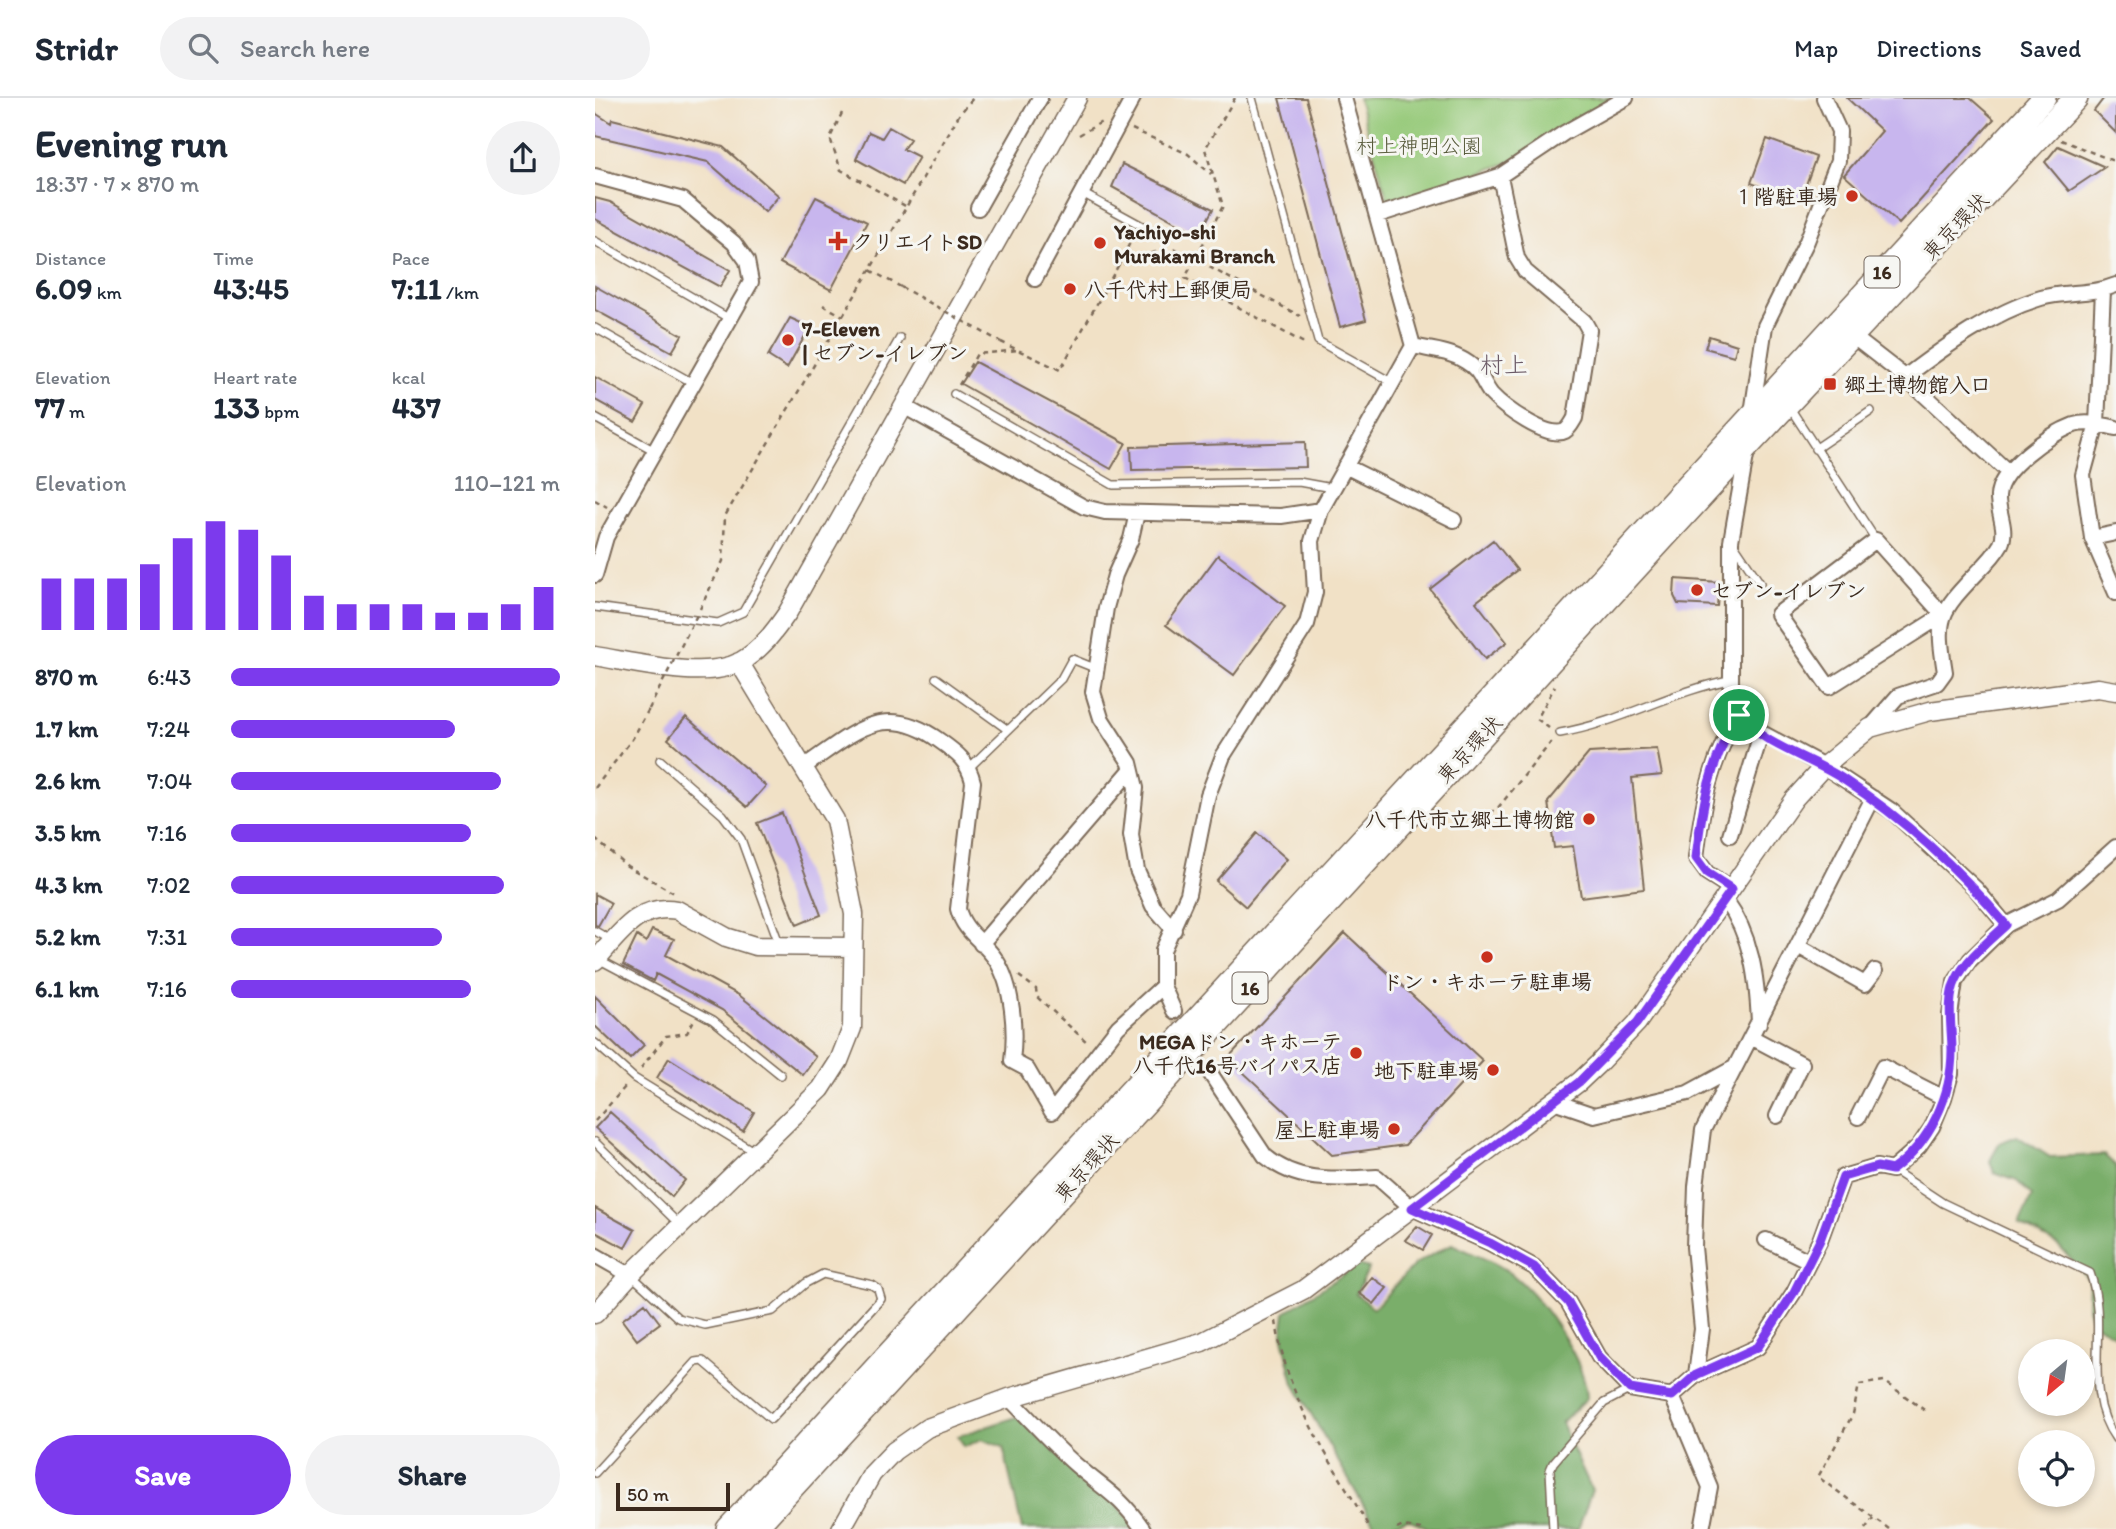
<!DOCTYPE html>
<html lang="en">
<head>
<meta charset="utf-8">
<style>
	body { margin:0; font-family:Itim,"Klee One",sans-serif; background:#f2f2f3; color:#1f2937; height:100vh; display:flex; flex-direction:column; font-size:26px; white-space:nowrap }
	* { box-sizing:border-box; margin:0 }
	p { font-size:23px; color:#747a83 }
	.icon { flex:none; width:38px; height:38px; fill:none; stroke:currentColor; stroke-width:2; stroke-linecap:round; stroke-linejoin:round }
	.map { position:relative; flex:1; overflow:hidden }
	.drawer { display:flex; flex-direction:column; background:#fff; width:595px }
	.drawer>* { flex:none }
	.needle { width:46px; rotate:209deg }
	.tools { position:absolute; left:1423px; top:1241px; display:grid; gap:14px }
	.tools a { display:grid; place-items:center; width:77px; height:77px; border-radius:50%; background:#fff; box-shadow:0 4px 10px #0003; font-size:35px }
	.scale { position:absolute; left:21px; bottom:18px; width:114px; box-sizing:border-box; padding-left:7px; border:4px solid #3b2a1e; border-top:0; font-size:19px; line-height:24px; white-space:nowrap; color:#3b2a1e; -webkit-text-stroke:5px #f6f6f2; paint-order:stroke }
	.pin { position:absolute; display:grid; place-items:center; width:60px; height:60px; color:#fff; margin:-30px; border:4px solid #fff; border-radius:50%; box-shadow:0 2px 7px #0007 }
	.round { display:grid; place-items:center; flex:none; width:74px; height:74px; border-radius:37px; background:#f2f2f3 }
	.summary { display:flex; align-items:center; justify-content:space-between; height:119px; padding:0 35px }
	h1 { font-size:38px; font-weight:700; line-height:52px }
	.stats { display:grid; grid-template-columns:repeat(3,1fr); gap:10px; height:119px; padding:7px 35px }
	.stats div { display:grid; align-content:center }
	.stats b { font-size:30px; font-weight:700 }
	.stats small { font-size:19px; font-weight:400 }
	.stats p { font-size:19px }
	.chart { height:196px; padding:14px 35px }
	.chart p { display:flex; justify-content:space-between }
	.chart svg { width:100%; height:126px; margin-top:7px; stroke:#7c3aed; stroke-width:6 }
	.action { display:flex; gap:14px; margin-top:auto; padding:14px 35px }
	.action a { flex:1; height:80px; border-radius:42px; background:#7c3aed; color:#fff; font-size:28px; font-weight:700; line-height:80px; text-align:center }
	.action a+a { background:#f2f2f3; color:#1f2937 }
	ul { padding:0 35px; list-style:none; font-size:23px }
	li { display:grid; grid-template-columns:112px 84px 1fr; align-items:center; height:52px }
	li i { height:18px; border-radius:9px; background:#7c3aed }
	header { display:flex; align-items:center; gap:42px; box-sizing:border-box; height:98px; padding:0 35px; background:#fff; border-bottom:2px solid #e0e1e3 }
	header strong { font-size:33px }
	nav { display:flex; gap:38px; margin-inline-start:auto; font-size:24px }
	.search { width:490px; height:63px; background:#f2f2f3; display:flex; align-items:center; gap:18px; box-sizing:border-box; padding:0 24px; border-radius:38px; color:#747a83; font-size:26px }
	main { display:flex; flex:1; min-height:0 }
	.map>svg:first-child { display:block }
</style>
</head>
<body>
<header>
<strong>Stridr</strong>
<div class="search"><svg class="icon" aria-label="search" viewBox="0 0 24 24"><circle cx="10" cy="10" r="6"/><path d="M15 15l6 6"/></svg>Search here</div>
<nav><a>Map</a><a>Directions</a><a>Saved</a></nav>
</header>
<main>
<section class="drawer">
<div class="summary"><div><h1>Evening run</h1><p>18:37 · 7 × 870 m</p></div><a class="round"><svg class="icon" aria-label="share" viewBox="0 0 24 24"><path d="M12 15V3M7 8l5-5 5 5M5 13v7h14v-7"/></svg></a></div>
<div class="stats">
<div><p>Distance</p><b>6.09<small> km</small></b></div>
<div><p>Time</p><b>43:45</b></div>
<div><p>Pace</p><b>7:11<small> /km</small></b></div>
</div>
<div class="stats">
<div><p>Elevation</p><b>77<small> m</small></b></div>
<div><p>Heart rate</p><b>133<small> bpm</small></b></div>
<div><p>kcal</p><b>437</b></div>
</div>
<div class="chart"><p><span>Elevation</span>110–121 m</p>
<svg viewBox="0 0 160 44" preserveAspectRatio="none"><path d="M5 44V26M15 44V26M25 44V26M35 44V21M45 44V12M55 44V6M65 44V9M75 44V18M85 44V32M95 44V35M105 44V35M115 44V35M125 44V38M135 44V38M145 44V35M155 44V29"/></svg>
</div>
<ul>
<li><b>870 m</b>6:43<i style="width:100%"></i></li>
<li><b>1.7 km</b>7:24<i style="width:68%"></i></li>
<li><b>2.6 km</b>7:04<i style="width:82%"></i></li>
<li><b>3.5 km</b>7:16<i style="width:73%"></i></li>
<li><b>4.3 km</b>7:02<i style="width:83%"></i></li>
<li><b>5.2 km</b>7:31<i style="width:64%"></i></li>
<li><b>6.1 km</b>7:16<i style="width:73%"></i></li>
</ul>
<div class="action"><a>Save</a><a>Share</a></div>
</section>
<div class="map">
<svg width="1521" height="1431" viewBox="0 0 1521 1431">
	<rect width="100%" height="100%" fill="#f6f6f2"/>
	<filter id="ink" filterUnits="userSpaceOnUse"><feTurbulence type="fractalNoise" baseFrequency=".0143" numOctaves="2"/><feDisplacementMap in="SourceGraphic" scale="14" xChannelSelector="R" yChannelSelector="G"/><feConvolveMatrix kernelMatrix="1 2 1 2 8 2 1 2 1" color-interpolation-filters="sRGB"/></filter>
	<filter id="wash" filterUnits="userSpaceOnUse"><feTurbulence type="fractalNoise" baseFrequency=".00686" numOctaves="4" result="noise"/><feDisplacementMap in="SourceGraphic" scale="28" xChannelSelector="R" yChannelSelector="G"/><feGaussianBlur stdDeviation="1.57" result="paint"/><feColorMatrix in="noise" values="0 0 0 0 0 0 0 0 0 0 0 0 0 0 0 0 0 1.4 0 .05"/><feComposite in="paint" operator="in"/></filter>
	<g filter="url(#wash)">
		<rect width="100%" height="100%" fill="#f1e1c6"/>
		<path fill="#98ca7b" stroke="#6a7a4c" stroke-width="2" d="M763,0H1016L915,64L797,105L793,103Z"/>
		<path fill="#7aae6b" stroke="#5a6c44" stroke-width="2" d="M1422,1038L1455,1059L1509,1057L1521,1068V1238L1498,1225L1493,1210L1494,1182L1463,1147L1424,1126L1437,1098L1422,1083L1399,1075L1395,1063L1404,1045Z
			M857,1146C877,1156 902,1164 919,1178C948,1202 991,1263 992,1300L966,1325L997,1392L983,1431H836L813,1421L782,1431L699,1286L687,1236L690,1214L763,1167L774,1170L761,1196L779,1210L820,1166Z
			M422,1319L477,1369L511,1394L543,1431H427L408,1349L387,1341L369,1349L363,1338Z"/>
		<g id="blocks">
			<path fill="#c8b6ee" d="M684,0H711L771,222L745,229Z
				M1252,0H1375L1399,21L1304,126L1249,77L1287,33Z
				M1509,0H1521V35L1499,13Z
				M0,15L16,25L17,21L128,49L184,98L170,114L113,64L0,38Z
				M294,29L315,41L308,51L324,59L308,87L261,61L274,34L287,40Z
				M1172,41L1221,59L1205,103L1156,85Z
				M1463,48L1510,69L1474,93L1450,64Z
				M527,66L618,111L604,137L517,89Z
				M221,99L272,124L236,192L185,165Z
				M0,100L15,104L135,172L125,189L0,121Z
				M0,188L87,237L77,254L0,212Z
				M195,220L215,229L192,270L173,258Z
				M1114,238L1142,247L1139,258L1110,250Z
				M380,264L531,345L516,371L366,286Z
				M0,279L50,307L40,324L0,302Z
				M710,344L711,369L537,372L536,349Z
				M898,442L922,472L881,504L912,544L890,561L835,491Z
				M623,457L690,508L639,577L571,527Z
				M1080,481L1124,484L1122,508L1083,506L1079,498Z
				M91,619L171,688L152,709L73,641Z
				M1062,651L1067,677L1037,680L1049,791L986,799L978,748L959,750L953,704L994,655Z
				M187,715L226,817L202,827L162,725Z
				M662,735L692,761L651,809L621,783Z
				M0,796L16,805L3,828L0,827Z
				M57,832L79,841L71,857L144,897L221,959L208,977L127,912L61,876L58,883L28,867L42,838L51,844Z
				M750,835L888,963L810,1047L737,1057L633,960Z
				M0,898L49,947L35,961L0,928Z
				M74,960L159,1014L148,1033L62,980Z
				M15,1014L90,1082L77,1099L0,1030Z
				M0,1110L40,1132L30,1150L0,1134Z
				M822,1128L837,1137L828,1152L810,1142Z
				M777,1179L792,1190L779,1206L764,1195Z
				M50,1205L65,1225L42,1242L27,1222Z"/>
		</g>
	</g>
	<g filter="url(#ink)">
		<use href="#blocks" fill-opacity="0" stroke="#7b6a59" stroke-width="2"/>
		<g fill="none" stroke-linecap="round" stroke-linejoin="round">
			<path stroke="#cdbca4" stroke-width="14" stroke-dasharray="14 7" stroke-linecap="butt" d="M579,913L615,975"/>
			<g stroke="#7b6a59" stroke-width="10">
				<path id="service" d="M657,0L723,243L798,285
					M487,95L571,141
					M0,143L135,221
					M0,230L98,285
					M359,296L518,387L704,384L737,390
					M1195,310L1281,442
					M0,320L60,353
					M1220,351L1276,313
					M1138,445L1165,485
					M0,509L123,525L148,514L305,240
					M341,580L413,632
					M965,635C1024,625 1075,594 1134,582
					M65,662L128,717L146,741L185,848
					M375,669L466,581L477,561L502,571
					M0,833L18,843
					M3,861L118,922L186,977
					M0,945L39,980L160,1054
					M0,1044L85,1127
					M1298,1072L1348,1105L1495,1175C1515,1229 1485,1291 1521,1341
					M0,1375L101,1264L108,1263L176,1321L286,1201L283,1191L277,1187L228,1176L211,1185L178,1213L110,1227L83,1220L36,1177
					M958,1431L955,1372L958,1365L1009,1305L1034,1292"/>
			</g>
			<g stroke="#7b6a59" stroke-width="18">
				<path id="minor" d="M0,78L88,102L139,145L152,163L156,184L11,439L0,477
					M383,110L445,0
					M783,117L905,78L969,35L1031,0
					M440,181L538,0
					M1508,192L1502,326L1488,377L1497,440L1521,495
					M1256,237L1310,279L1413,374
					M818,248C836,252 854,253 870,263C887,273 886,283 896,296C908,309 953,342 970,333C975,330 977,325 980,320L994,232L989,223L930,173L922,160L905,78
					M1310,279C1351,248 1396,215 1446,200C1471,193 1497,197 1521,187
					M310,309L489,409L510,414L686,418L726,412
					M1157,315L1170,228L1212,143L1243,63L1244,33L1229,0
					M1152,352L1136,443V602L1152,627L1229,668L1297,713L1381,791L1411,827
					M750,368L859,422
					M542,415L536,441L520,477L511,510L498,594L506,620L535,665L541,690L536,737L542,772L558,808L579,832
					M1497,440L1521,435
					M1281,442L1348,517L1234,589L1183,516Z
					M1275,630L1303,598L1342,585L1350,574C1341,519 1344,515 1382,475C1391,466 1400,457 1406,446C1413,431 1402,413 1403,398C1404,371 1455,336 1479,327C1492,323 1508,327 1521,330
					M210,668C258,635 289,602 345,643C362,655 373,663 378,684L363,811C369,835 389,843 401,862C418,888 421,933 417,963L432,971L457,1014L523,929L568,888
					M1135,737L1166,636
					M1137,791L1112,775L1101,760C1107,708 1115,661 1144,617
					M1130,801C1157,838 1162,880 1164,925
					M386,846L536,672
					M1203,848L1270,886L1280,873
					M579,913L568,888V852L593,796L613,697L628,658L712,526L720,494L717,443L726,412L818,248L749,0
					M1158,940L1207,966L1182,1018
					M615,975L670,1058C703,1086 742,1081 782,1079L817,1110L895,1145L939,1169L973,1204L1004,1259L1035,1291L1077,1298
					M958,1003L999,1017L1093,995L1139,970
					M1263,1019L1288,969L1349,1000
					M1171,1142L1214,1163
					M0,1157L35,1177
					M1101,1277L1163,1249L1199,1194L1225,1142L1248,1079L1282,1069L1297,1072L1324,1048L1337,1029L1349,1000L1356,976L1355,917L1360,884L1375,862L1411,827L1463,801L1521,749
					M1077,1298L1101,1277L1107,1231L1099,1149L1101,1088L1108,1032L1278,700
					M1077,1298L1115,1389L1107,1431
					M414,1300C436,1322 457,1346 481,1367C510,1392 524,1397 548,1431"/>
			</g>
			<g stroke="#7b6a59" stroke-width="21">
				<path id="tertiary" d="M0,558C38,564 110,583 145,564C166,552 180,533 193,514L482,0
					M0,863C23,838 43,805 82,812L131,839L160,848L256,849
					M0,1216L35,1177L226,991L244,963L257,930L259,816L240,722L144,564
					M246,1431L277,1376L299,1353L332,1330L414,1300L607,1244L708,1192L984,984L1002,967L1042,925L1199,701L1229,668L1275,630L1335,613L1503,590L1521,593"/>
			</g>
			<g stroke="#7b6a59" stroke-width="26">
				<path id="trunk" d="M133,1431L1449,0
					M159,1431L1152,349L1481,0"/>
			</g>
			<path stroke="#7b6a59" stroke-width="2.5" stroke-dasharray="5 5" stroke-linecap="butt" d="M640,0L610,51L628,108L590,180L707,244H713
				M247,15L235,40L246,72L312,109
				M537,31L593,56L616,76
				M484,37L510,22
				M1466,42L1521,64
				M579,150L705,218
				M523,168L539,137
				M306,189L275,172L364,17L378,0
				M228,207L248,218
				M406,244L465,272L523,168L566,152
				M364,287L382,256L424,252
				M0,402L12,409
				M105,511L128,463L130,418L275,172
				M954,630L942,621L960,588
				M0,690L38,640L54,611
				M835,721L892,716L902,711L958,642
				M0,741L32,768L79,795
				M424,878L441,891L442,899L493,945
				M46,970L71,938L92,935L99,922
				M0,1023L30,989
				M681,1223C692,1305 736,1361 775,1431
				M802,1431L808,1428L826,1431
				M1270,1431L1278,1420
				M1294,1431L1223,1379L1258,1316L1264,1287L1289,1283L1332,1314"/>
			<use href="#service" stroke="#fff" stroke-width="7"/>
			<use href="#minor" stroke="#fff" stroke-width="14"/>
			<use href="#tertiary" stroke="#fff" stroke-width="18"/>
			<use href="#trunk" stroke="#fff" stroke-width="23"/>
			<path stroke="#7b6a59" stroke-width="2.5" stroke-dasharray="5 5" stroke-linecap="butt" d="M306,189L406,244
				M54,611L102,517"/>
		</g>
	</g>
	<g fill="none" stroke-linecap="round" stroke-linejoin="round" filter="url(#ink)">
		<g stroke="#fff" stroke-width="14">
			<path id="route" d="M1144,617C1169,648 1215,659 1248,681C1309,721 1364,771 1411,827C1394,843 1371,861 1361,882C1351,902 1357,931 1357,952C1357,998 1335,1045 1297,1072L1282,1069L1248,1079L1225,1142L1199,1194L1163,1249L1101,1277L1077,1298L1035,1291L1004,1259L973,1204L939,1169L895,1145L817,1110L984,984L1042,925L1137,791L1112,775L1101,760C1107,708 1115,661 1144,617Z"/>
		</g>
		<use href="#route" stroke="#7c3aed" stroke-width="9"/>
	</g>
	<g fill="#c8321e" stroke="#f6f6f2" stroke-width="2.5">
		<circle cx="1257" cy="98" r="7"/>
		<path d="M239.5 132.5h7v7h7v7h-7v7h-7v-7h-7v-7h7z"/>
		<circle cx="505" cy="145" r="7"/>
		<circle cx="475" cy="191" r="7"/>
		<circle cx="193" cy="242" r="7"/>
		<rect x="1228" y="279" width="14" height="14" rx="3.5"/>
		<circle cx="1102" cy="492" r="7"/>
		<circle cx="994" cy="721" r="7"/>
		<circle cx="892" cy="859" r="7"/>
		<circle cx="761" cy="955" r="7"/>
		<circle cx="898" cy="972" r="7"/>
		<circle cx="799" cy="1031" r="7"/>
	</g>
	<g text-anchor="middle" dominant-baseline="central" stroke-width="6" stroke-linejoin="round" paint-order="stroke">
		<g fill="#f6f6f2" stroke="#73675e" stroke-width="2">
			<rect x="1269.5" y="158.5" width="35" height="31" rx="5"/>
			<rect x="637.5" y="874.5" width="35" height="31" rx="5"/>
		</g>
		<g font-size="19" font-weight="bold" fill="#3b2a1e">
			<text x="1287" y="174">16</text>
			<text x="655" y="890">16</text>
		</g>
		<g font-size="21" fill="#575a3a" stroke="#f6f6f2">
			<text x="824" y="47">村上神明公園</text>
		</g>
		<g font-size="21" font-weight="bold" fill="#3b2a1e" stroke="#f6f6f2" text-anchor="start">
			<text x="1243" y="98" text-anchor="end">１階駐車場</text>
			<text x="519" y="133">Yachiyo-shi<tspan x="519" dy="24">Murakami Branch</tspan></text>
			<text x="257" y="143">クリエイトSD</text>
			<text x="489" y="191">八千代村上郵便局</text>
			<text x="207" y="230">7-Eleven<tspan x="207" dy="24">| セブン-イレブン</tspan></text>
			<text x="1249" y="286">郷土博物館入口</text>
			<text x="1116" y="492">セブン-イレブン</text>
			<text x="980" y="721" text-anchor="end">八千代市立郷土博物館</text>
			<text x="892" y="883" text-anchor="middle">ドン・キホーテ駐車場</text>
			<text x="747" y="943" text-anchor="end">MEGAドン・キホーテ<tspan x="747" dy="24">八千代16号バイパス店</tspan></text>
			<text x="884" y="972" text-anchor="end">地下駐車場</text>
			<text x="785" y="1031" text-anchor="end">屋上駐車場</text>
		</g>
		<g font-size="21" fill="#3b2a1e" stroke="#f6f6f2">
			<text transform="translate(1360 128) rotate(-46)">東京環状</text>
			<text transform="translate(874 651) rotate(-47)">東京環状</text>
			<text transform="translate(491 1069) rotate(-48)">東京環状</text>
		</g>
		<g font-size="24" fill="#6c5b67" stroke="#f6f6f2">
			<text x="909" y="266">村上</text>
		</g>
	</g>
</svg>
<div class="tools">
<a><svg class="needle" viewBox="-14 -14 28 28"><path d="M0-13l5 13h-10z" fill="#e53935"/><path d="M0 13l5-13h-10z" fill="#747a83"/></svg></a>
<a><svg class="icon" aria-label="locate" viewBox="0 0 24 24"><circle cx="12" cy="12" r="6"/><path d="M12 2v4M12 18v4M2 12h4M18 12h4"/></svg></a>
</div>
<div class="scale">50 m</div>
<div class="pin" style="left:1144px;top:617px;background:#1e9e55"><svg class="icon" aria-label="arrive" viewBox="0 0 24 24"><path d="M6 21V4h12l-3 4 3 4H6"/></svg></div>
</div>
</main>
</body>
</html>
